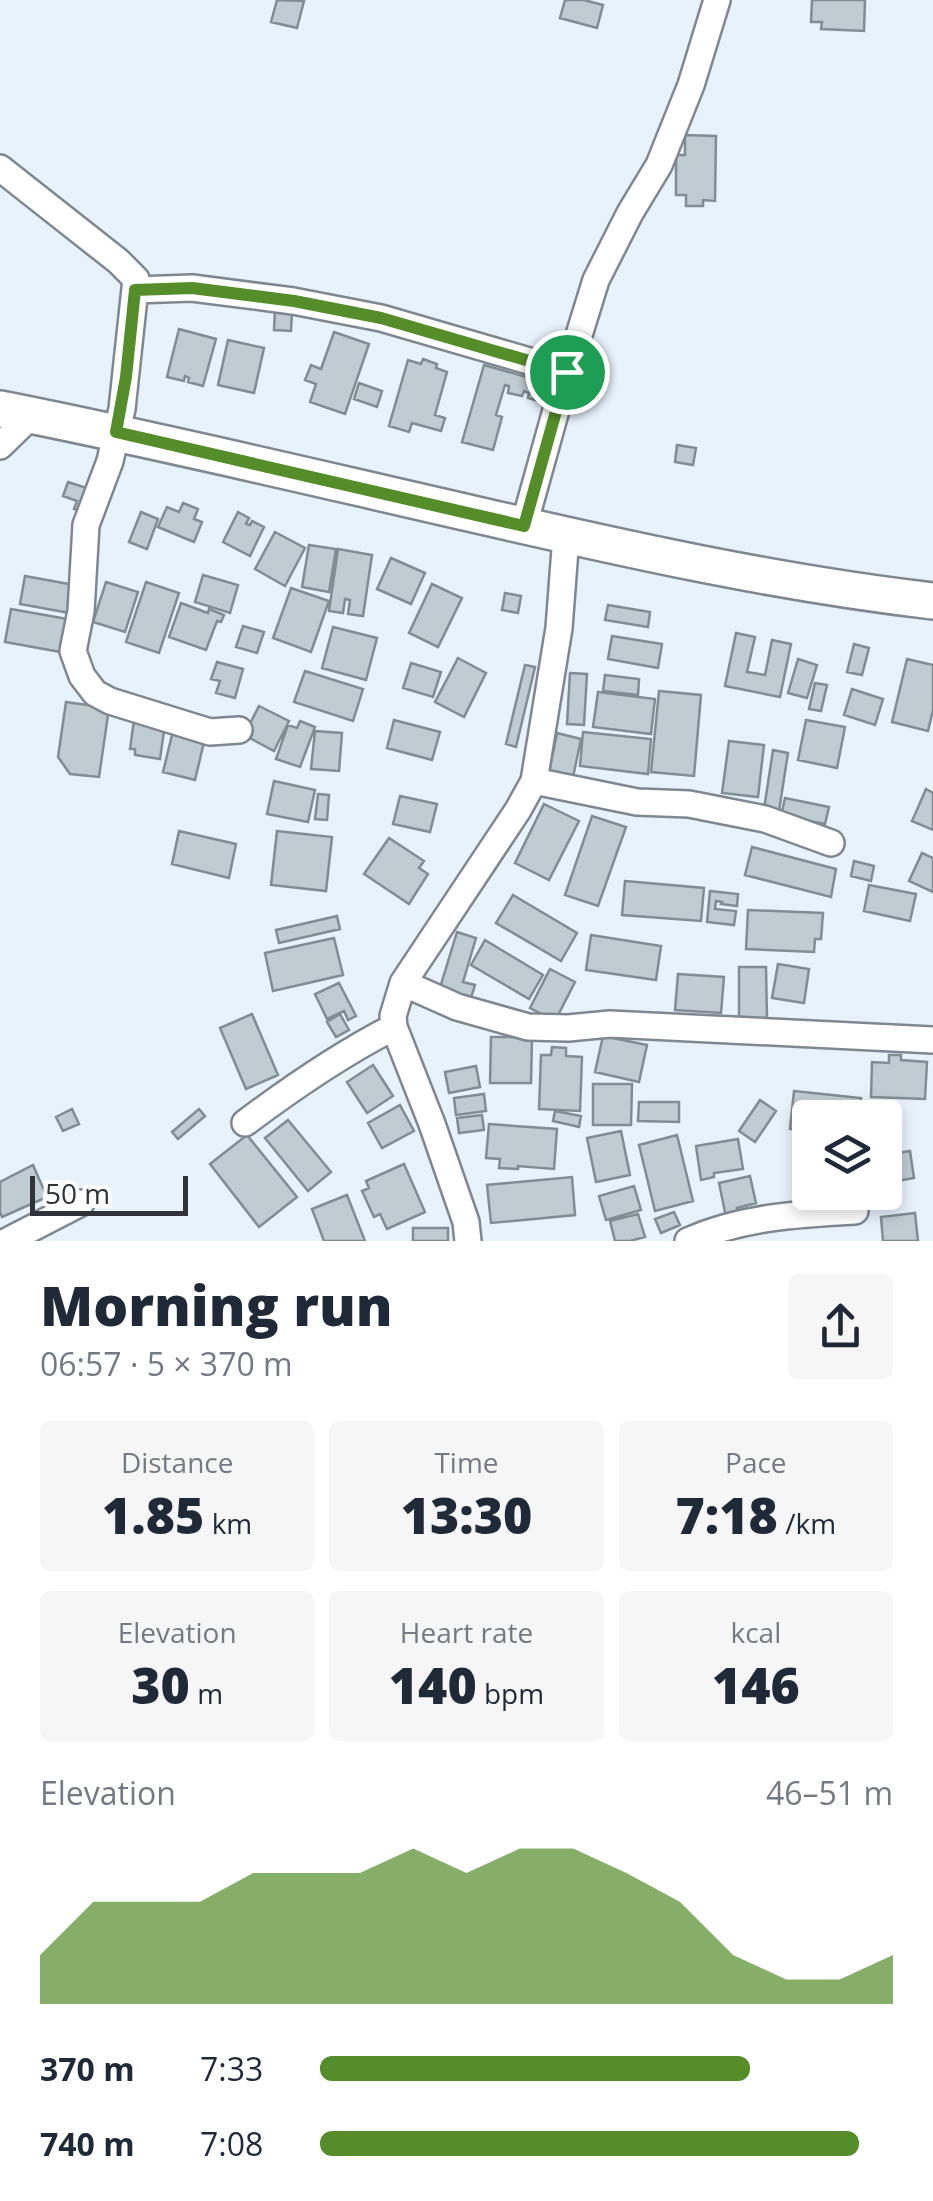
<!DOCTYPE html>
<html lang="en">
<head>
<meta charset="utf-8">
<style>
	body { margin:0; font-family:"Open Sans",sans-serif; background:#f6f6f7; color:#1f2937; height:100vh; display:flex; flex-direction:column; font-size:38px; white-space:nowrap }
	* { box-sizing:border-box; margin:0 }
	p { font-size:32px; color:#747a83 }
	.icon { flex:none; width:55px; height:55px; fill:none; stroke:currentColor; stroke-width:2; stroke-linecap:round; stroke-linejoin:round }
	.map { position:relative; height:1241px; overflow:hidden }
	.side { display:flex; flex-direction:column; background:#fff; flex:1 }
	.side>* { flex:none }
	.buttons { position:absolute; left:792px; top:1100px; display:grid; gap:20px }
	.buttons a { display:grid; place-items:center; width:110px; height:110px; border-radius:10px; background:#fff; box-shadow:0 5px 15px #0003; font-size:50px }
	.scale { position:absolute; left:30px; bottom:25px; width:158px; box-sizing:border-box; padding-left:10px; border:5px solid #303337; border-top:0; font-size:28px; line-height:35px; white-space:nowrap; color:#303337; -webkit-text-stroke:8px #fefefe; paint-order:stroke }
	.pin { position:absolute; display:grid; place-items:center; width:85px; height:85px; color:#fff; margin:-42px; border:5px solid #fff; border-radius:50%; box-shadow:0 2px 10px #0007 }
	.round { display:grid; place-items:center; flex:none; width:105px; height:105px; border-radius:10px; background:#f6f6f7 }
	.headline { display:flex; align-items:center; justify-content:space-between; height:170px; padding:0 40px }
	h1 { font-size:55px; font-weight:800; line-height:75px }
	.figures { display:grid; grid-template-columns:repeat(3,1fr); gap:15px; height:170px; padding:10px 40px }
	.figures div { display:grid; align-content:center; border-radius:10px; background:#f6f6f7; text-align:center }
	.figures b { font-size:50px; font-weight:800 }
	.figures small { font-size:28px; font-weight:400 }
	.figures p { font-size:28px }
	.chart { height:280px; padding:20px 40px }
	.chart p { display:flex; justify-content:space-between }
	.chart svg { width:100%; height:180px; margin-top:10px; fill:#548d29; opacity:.7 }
	ul { padding:0 40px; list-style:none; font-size:32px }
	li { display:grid; grid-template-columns:160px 120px 1fr; align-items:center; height:75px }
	li i { height:25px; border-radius:12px; background:#548d29 }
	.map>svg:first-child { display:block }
</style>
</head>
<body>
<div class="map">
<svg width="933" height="1241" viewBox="0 0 933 1241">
	<rect width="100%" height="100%" fill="#e8f2fb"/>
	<path fill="#bfccd1" stroke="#818d92" stroke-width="2.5" d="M277,0L304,1L297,28L271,22Z
		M565,0H584L603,5L597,28L560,18Z
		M812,0H865L864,31L821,29L822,22H811Z
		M685,135L716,136L715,201L703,200V206H686V195H676V155H685Z
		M275,310L292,311L291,331L274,330Z
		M179,329L216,339L203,386L188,382L189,378L185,376L184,381L167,377Z
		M334,332L369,344L345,414L310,402L316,384L305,380L311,365L321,369Z
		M228,340L264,348L254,393L218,385Z
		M423,359L437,364L436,368L447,372L435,415L445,418L441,431L412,423L409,432L389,426L408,360L421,364Z
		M484,365L544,382L538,401L528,398L529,393L524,391L522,396L508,393L509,386L505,385L496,415L502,417L493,450L462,442Z
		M359,383L382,391L377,407L354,399Z
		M677,445L696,448L693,465L675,462Z
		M68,482L93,490L86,513L74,509L77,501L63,496Z
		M183,503L198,509L194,519L202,522L194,542L158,527L167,507L179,512Z
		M141,512L158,519L147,549L129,542Z
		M238,512L249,518L246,524L250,525L252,521L264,527L250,556L223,542Z
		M275,532L305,548L285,586L255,569Z
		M309,545L336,549L329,592L302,587Z
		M338,549L372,555L363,616L348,614L350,600L345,599L343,613L329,611Z
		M391,558L425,573L411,604L377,589Z
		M203,575L238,585L230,613L195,602Z
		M25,576L80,586L75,614L20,604Z
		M106,582L138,592L125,632L93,622Z
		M146,582L179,593L159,653L126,642Z
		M432,584L462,598L438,647L409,633Z
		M291,588L329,601L311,652L273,638Z
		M505,593L521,596L518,613L502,610Z
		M181,603L208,613L209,609L224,615L221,622L217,621L206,650L169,637Z
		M608,605L650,612L648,627L605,620Z
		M11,609L73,620L66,653L5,642Z
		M243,626L264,632L257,653L236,647Z
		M333,627L377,638L366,680L322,668Z
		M736,633L755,637L747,672L765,675L772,640L791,644L780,697L725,686Z
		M612,636L662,644L658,668L608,659Z
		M854,644L869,648L862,675L847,672Z
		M458,658L486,673L464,717L435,702Z
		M798,659L817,665L807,698L788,693Z
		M907,659L933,665V710L928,731L892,722Z
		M217,662L243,669L235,698L216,693L220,681L211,679Z
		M411,663L441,672L433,697L403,688Z
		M525,665L535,667L516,747L506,744Z
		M305,671L363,689L353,721L294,702Z
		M570,673L587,674L584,725L567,724Z
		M605,675L639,679L638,695L603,691Z
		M815,683L827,685L821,711L809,709Z
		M852,689L883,699L875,725L844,715Z
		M659,691L701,695L694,776L651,772Z
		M598,692L655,699L651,734L593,727Z
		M66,702L109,708L99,777L70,774L58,757Z
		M259,706L289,721L274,751L244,735Z
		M134,720L165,724L160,759L135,755V749H130Z
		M394,720L440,732L432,760L387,748Z
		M806,720L845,727L837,768L798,760Z
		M300,721L315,727L300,767L276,759L288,725L297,728Z
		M173,731L205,738L195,780L163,772Z
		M315,731L342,733L339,771L311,769Z
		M583,732L651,739L648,774L580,766Z
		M557,733L581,739L572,782L548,777Z
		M729,741L764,745L758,797L722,793Z
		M773,750L788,753L779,811L764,809Z
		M274,781L315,790L308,822L267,814Z
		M926,789L933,793V830L912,821Z
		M318,794L329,795L327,820L315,819Z
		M400,796L437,804L430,832L393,824Z
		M785,798L829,807L825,824L781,816Z
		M544,804L579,821L549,880L515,863Z
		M592,816L626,827L598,906L565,895Z
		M179,831L236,844L229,878L172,864Z
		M277,831L332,837L326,891L271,885Z
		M389,838L424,861L419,868L428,874L409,904L364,874Z
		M752,847L836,869L831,897L745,875Z
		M922,853L933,858V892L909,881Z
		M854,861L874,866L871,881L851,876Z
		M625,881L704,888L701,921L622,915Z
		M869,885L916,894L910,921L864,911Z
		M710,891L738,894L737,906L721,904L722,902L716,901L715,909L736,911L734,925L707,922Z
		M513,895L577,933L561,961L496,923Z
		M748,910L823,913L821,939H815L814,952L746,949Z
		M337,916L340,929L279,943L276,930Z
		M457,932L476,938L463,982L475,985L470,1001L439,991Z
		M591,935L661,946L656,980L586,970Z
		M334,938L343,975L273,991L265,953Z
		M485,940L543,975L529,999L471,965Z
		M778,964L809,969L804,1003L772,998Z
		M739,967H766L767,1018H739Z
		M550,969L575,982L555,1021L530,1008Z
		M678,974L724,977L721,1013L675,1010Z
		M339,983L356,1016L348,1020L344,1011L327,1019L315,994Z
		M252,1014L278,1075L246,1089L220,1028Z
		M340,1014L349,1030L336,1037L327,1022Z
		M603,1036L647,1045L639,1082L595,1072Z
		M491,1037H532L531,1083H490Z
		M552,1047L566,1048V1056L582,1057L580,1111L539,1109L541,1055H551Z
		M889,1055H901V1060L927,1062L925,1099L871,1097L872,1062L889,1063Z
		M373,1065L393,1096L367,1113L347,1082Z
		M476,1066L480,1087L449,1093L445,1072Z
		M593,1084H632L631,1125H593Z
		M794,1091L861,1098L859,1118H810V1131L790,1129Z
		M484,1094L486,1111L456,1115L454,1098Z
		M760,1100L776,1111L755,1142L739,1131Z
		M639,1102H679V1122L638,1121Z
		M400,1105L414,1131L382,1148L368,1123Z
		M72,1109L79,1124L63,1131L56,1117Z
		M199,1109L205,1116L178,1139L172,1132Z
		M555,1111L581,1116L579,1127L553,1121Z
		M482,1115L484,1130L459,1133L457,1118Z
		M288,1120L331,1172L308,1191L265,1138Z
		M489,1124L557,1129L554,1169L518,1166V1169L499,1168L500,1159L486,1158Z
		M621,1131L630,1175L596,1182L587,1138Z
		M247,1135L297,1197L259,1227L210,1164Z
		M677,1135L693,1201L655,1211L639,1145Z
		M738,1139L743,1169L714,1173V1177L701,1180L696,1146Z
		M910,1151L914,1178L885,1183V1155Z
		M404,1164L425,1212L387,1229L380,1214L374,1217L362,1191L369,1188L366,1181Z
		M33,1165L47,1197L2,1217L0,1212V1182Z
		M750,1176L756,1203L737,1208L738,1214L726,1217L719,1183Z
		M572,1177L575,1215L491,1223L487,1185Z
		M634,1186L641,1210L606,1220L599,1196Z
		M347,1195L365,1241H324L312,1209Z
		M674,1212L680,1225L661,1233L655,1219Z
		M915,1213L918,1241H883L881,1217Z
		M638,1214L645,1237L630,1241H615L610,1221Z
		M413,1228H448V1241H413Z"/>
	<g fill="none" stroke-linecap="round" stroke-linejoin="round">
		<g stroke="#7f8890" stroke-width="30">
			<path id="minor" d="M0,168L118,261L136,279L122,409L110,461L86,525L81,611L73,651L82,676L95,693L110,701L210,732L239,730
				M135,290L192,288L293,301L381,318L567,372
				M0,446L32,415
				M524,525L558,403L596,280L630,213L659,165L691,85L717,0
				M534,781L637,802L689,804L765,819L831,843
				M403,983L457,1007L528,1027L568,1028L610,1024L933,1040
				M245,1123C293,1087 341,1054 394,1027
				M7,1241L81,1203
				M468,1241L466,1222L432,1124L394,1027L393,1016L403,983L518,810L534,781L559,628L566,536
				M688,1241C741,1217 798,1214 855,1211"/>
		</g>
		<g stroke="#7f8890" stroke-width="40">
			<path id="secondary" d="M0,409C158,440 315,478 473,514C625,549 777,583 933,601"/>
		</g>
		<use href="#minor" stroke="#fff" stroke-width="25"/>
		<use href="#secondary" stroke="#fff" stroke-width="35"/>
	</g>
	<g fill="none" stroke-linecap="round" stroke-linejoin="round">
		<g stroke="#fff" stroke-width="20">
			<path id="route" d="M192,288L294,301L381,318L567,372L524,526L116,432L126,377L135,290Z"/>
		</g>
		<use href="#route" stroke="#548d29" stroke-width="12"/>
	</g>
</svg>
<div class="buttons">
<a><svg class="icon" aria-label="layers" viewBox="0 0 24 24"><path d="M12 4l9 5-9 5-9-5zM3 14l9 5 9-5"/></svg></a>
</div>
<div class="scale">50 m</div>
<div class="pin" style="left:567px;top:372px;background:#1e9e55"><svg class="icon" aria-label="arrive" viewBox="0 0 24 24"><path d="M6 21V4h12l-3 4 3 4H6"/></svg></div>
</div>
<section class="side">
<div class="headline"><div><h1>Morning run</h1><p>06:57 · 5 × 370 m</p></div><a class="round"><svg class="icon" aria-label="share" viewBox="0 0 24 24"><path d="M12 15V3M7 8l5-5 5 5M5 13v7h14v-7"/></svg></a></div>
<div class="figures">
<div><p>Distance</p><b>1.85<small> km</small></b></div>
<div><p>Time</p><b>13:30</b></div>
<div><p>Pace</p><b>7:18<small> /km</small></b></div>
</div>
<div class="figures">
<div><p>Elevation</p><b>30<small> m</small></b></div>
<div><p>Heart rate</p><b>140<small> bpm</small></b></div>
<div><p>kcal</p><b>146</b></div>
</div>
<div class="chart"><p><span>Elevation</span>46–51 m</p>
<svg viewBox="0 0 160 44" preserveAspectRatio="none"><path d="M0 44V32L10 19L20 19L30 19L40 12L50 12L60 12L70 6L80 12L90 6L100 6L110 12L120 19L130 32L140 38L150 38L160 32V44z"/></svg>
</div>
<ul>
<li><b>370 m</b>7:33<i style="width:75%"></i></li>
<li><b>740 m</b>7:08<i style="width:94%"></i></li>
</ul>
</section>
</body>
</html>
